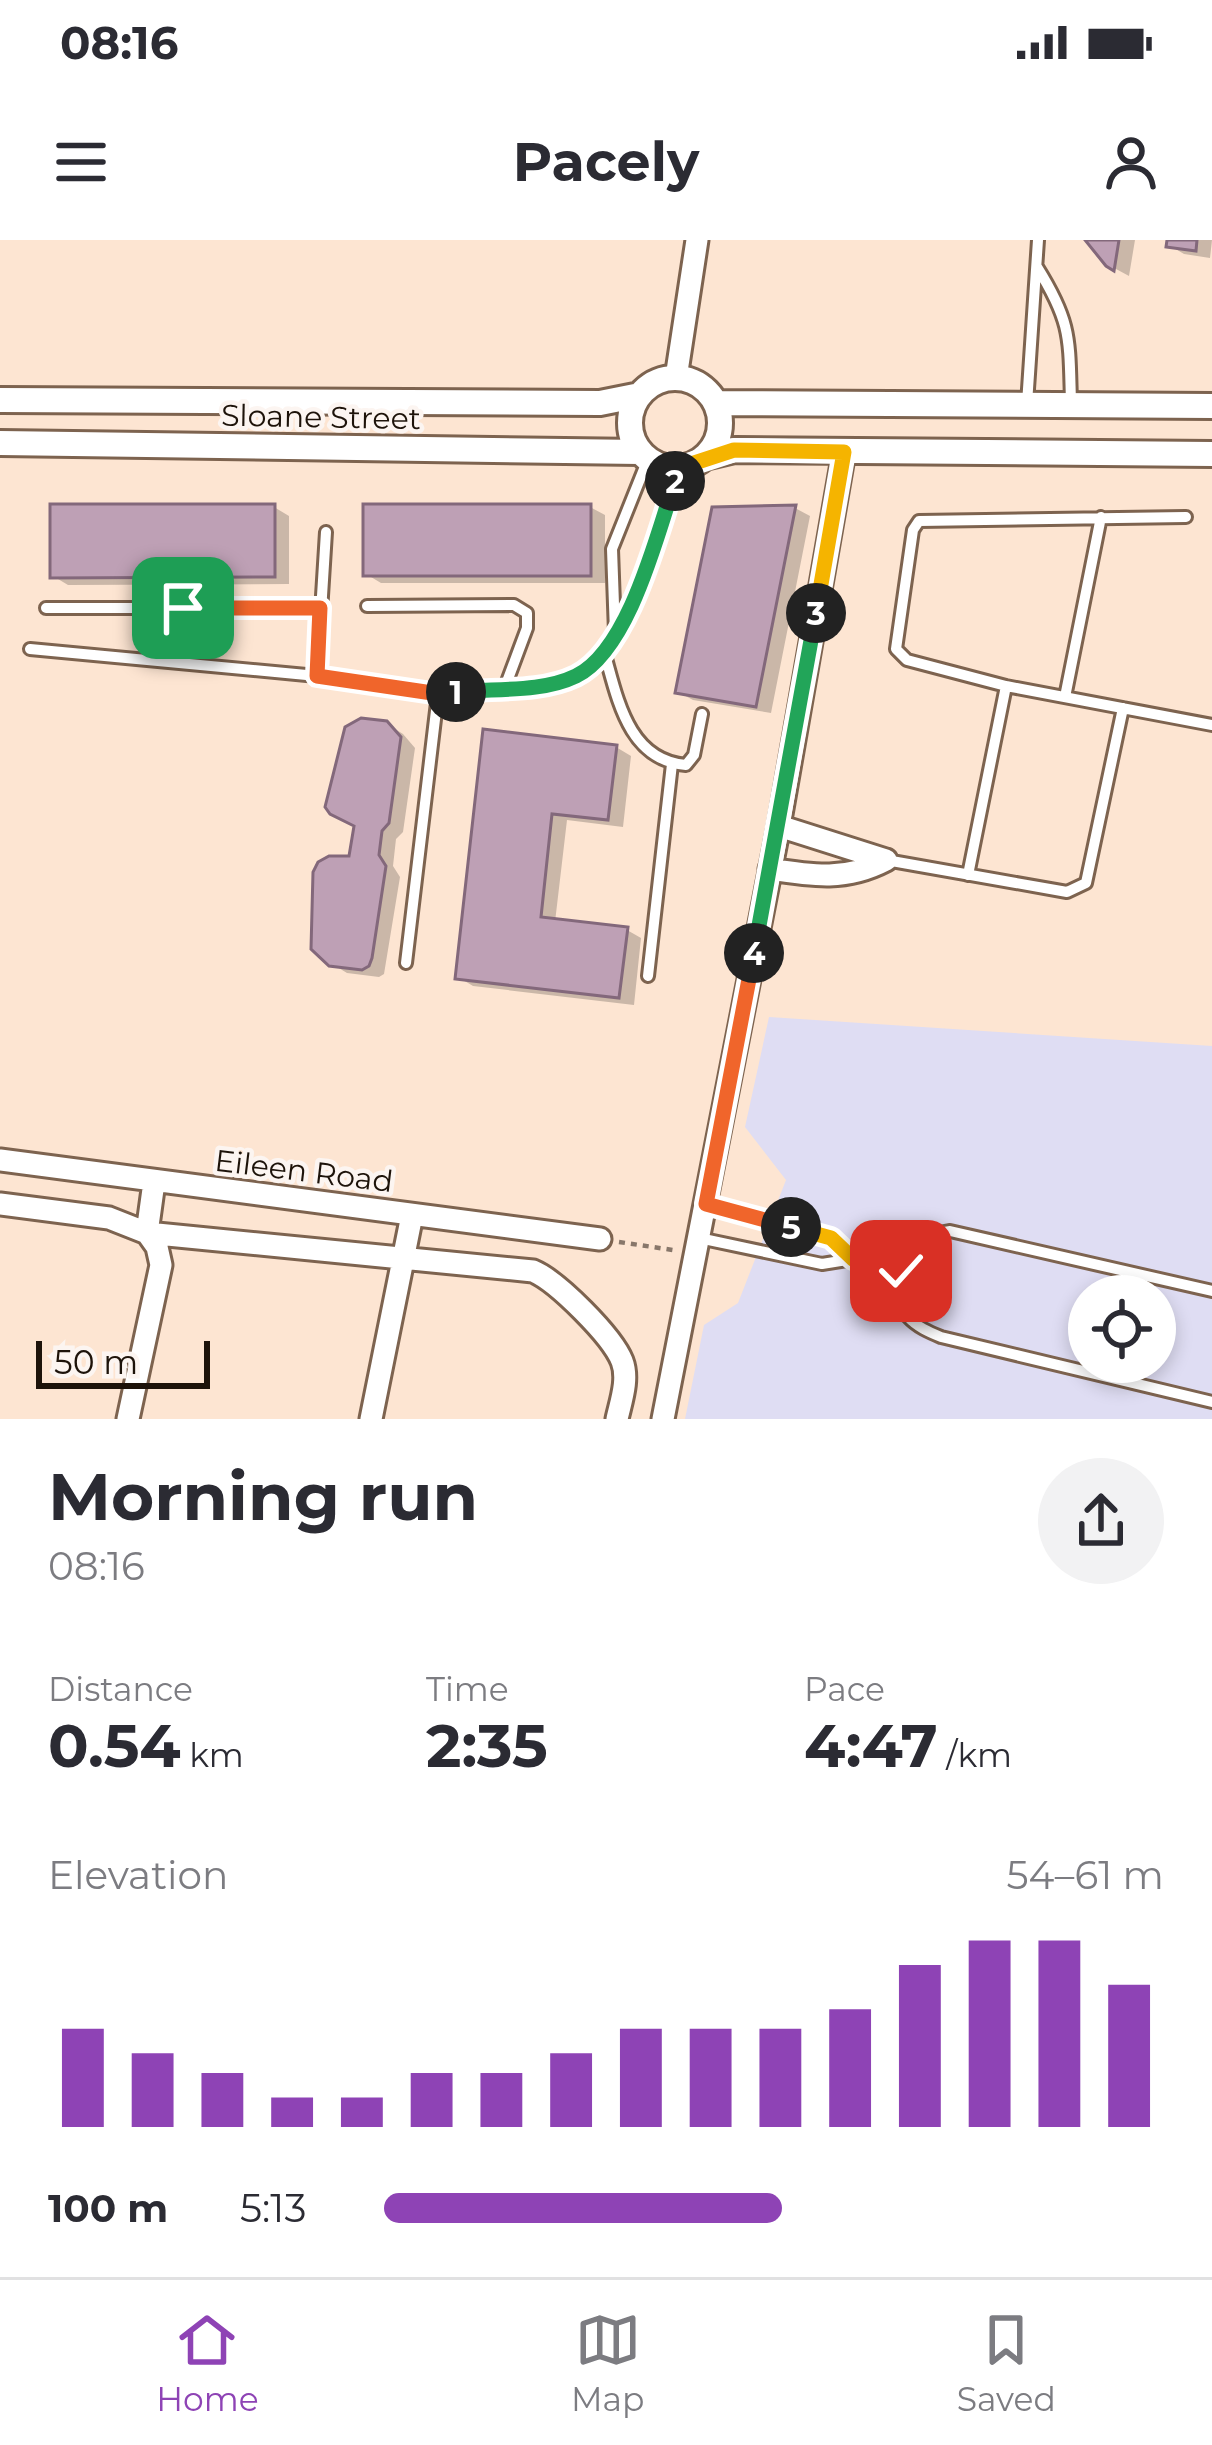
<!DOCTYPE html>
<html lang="en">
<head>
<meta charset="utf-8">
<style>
	body { margin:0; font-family:Montserrat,sans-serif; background:#f2f2f3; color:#2b2b33; height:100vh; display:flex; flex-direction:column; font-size:45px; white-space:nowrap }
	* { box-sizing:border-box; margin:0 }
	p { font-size:39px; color:#7c7c81 }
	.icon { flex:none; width:66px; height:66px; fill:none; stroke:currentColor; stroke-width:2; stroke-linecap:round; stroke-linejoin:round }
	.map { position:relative; height:1179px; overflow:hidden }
	.sheet { display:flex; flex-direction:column; background:#fff; flex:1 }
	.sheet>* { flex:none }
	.fabs { position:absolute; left:1068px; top:1035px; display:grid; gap:24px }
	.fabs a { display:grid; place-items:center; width:108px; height:108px; border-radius:50%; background:#fff; box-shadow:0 6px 18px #0003; font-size:60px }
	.scale { position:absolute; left:36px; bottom:30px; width:174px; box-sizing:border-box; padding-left:12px; border:6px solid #1d130a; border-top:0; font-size:33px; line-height:42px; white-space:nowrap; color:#1d130a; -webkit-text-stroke:9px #fcf5f1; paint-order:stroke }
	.pin { position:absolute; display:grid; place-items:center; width:102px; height:102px; color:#fff; margin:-51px; border-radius:24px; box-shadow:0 6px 18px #0006 }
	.km { position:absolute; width:60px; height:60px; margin:-30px; border-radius:50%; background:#222; color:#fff; font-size:33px; line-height:60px; text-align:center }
	.round { display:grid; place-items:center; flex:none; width:126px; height:126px; border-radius:63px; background:#f2f2f3 }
	.head { display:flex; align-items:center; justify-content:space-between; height:204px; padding:0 48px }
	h1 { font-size:66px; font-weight:700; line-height:90px }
	.figures { display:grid; grid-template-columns:repeat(3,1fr); gap:18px; height:204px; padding:12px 48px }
	.figures div { display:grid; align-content:center }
	.figures b { font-size:60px; font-weight:700 }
	.figures small { font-size:33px; font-weight:400 }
	.figures p { font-size:33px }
	.chart { height:336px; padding:24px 48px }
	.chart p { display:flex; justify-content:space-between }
	.chart svg { width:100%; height:216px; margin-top:12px; stroke:#8e43b5; stroke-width:6 }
	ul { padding:0 48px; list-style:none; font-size:39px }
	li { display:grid; grid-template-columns:192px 144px 1fr; align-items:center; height:90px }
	li i { height:30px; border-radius:15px; background:#8e43b5 }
	.status { display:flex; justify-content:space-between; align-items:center; height:84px; padding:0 60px; background:#fff; direction:ltr }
	.status svg { height:33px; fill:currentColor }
	header { display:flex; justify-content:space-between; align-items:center; height:156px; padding:0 48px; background:#fff; font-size:54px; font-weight:700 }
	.tab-bar { display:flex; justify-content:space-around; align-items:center; height:168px; border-top:3px solid #e1e1e2; background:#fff; font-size:33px; color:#7c7c81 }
	.tab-bar a { display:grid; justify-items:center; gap:6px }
	.tab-bar .on { color:#8e43b5 }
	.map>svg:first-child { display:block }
</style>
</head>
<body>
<div class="status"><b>08:16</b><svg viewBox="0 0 49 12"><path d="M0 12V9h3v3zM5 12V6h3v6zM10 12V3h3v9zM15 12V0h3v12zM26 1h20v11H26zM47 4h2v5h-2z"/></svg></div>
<header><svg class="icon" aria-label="menu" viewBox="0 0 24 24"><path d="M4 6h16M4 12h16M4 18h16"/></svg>Pacely<svg class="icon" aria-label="person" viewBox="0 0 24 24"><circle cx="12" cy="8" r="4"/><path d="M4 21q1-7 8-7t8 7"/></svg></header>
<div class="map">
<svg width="1212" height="1179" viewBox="0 0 1212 1179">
	<rect width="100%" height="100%" fill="#fde5d2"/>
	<path fill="#dfddf3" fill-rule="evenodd" d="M769,777L1212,806V1179H685L704,1085L738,1063L786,940L745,887ZM1089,1056H1155V1122H1089Z"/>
	<path fill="#0003" d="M1090,0H1135L1129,36L1116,29Z
		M1170,0H1212L1210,18L1184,14L1169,5Z
		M274,267L289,276V344L68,345L53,336Z
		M590,267L605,275V343H381L366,334Z
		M795,268L810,276L771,473L693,460L678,452Z
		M387,484L403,494L415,508L403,592L396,599L393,626L400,637L384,734L379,737L347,733L319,716L352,619Z
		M486,492L616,507L631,516L623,587L567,580L555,682L627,690L641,698L634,765L473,746L458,737Z"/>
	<path fill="#bea0b5" stroke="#83687b" stroke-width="3" d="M1085,0H1119L1114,31L1106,26Z
		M1167,0H1197L1196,11L1166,7Z
		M50,264H275V337L50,338Z
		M363,264H591V336H363Z
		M796,265L756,467L675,453L712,267Z
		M361,478L387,481L401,497L389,583L382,591L379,615L386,626L372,718L369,726L362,730L329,726L311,709L313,632L318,622L329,616H349L354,586L330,574L325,567L345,487Z
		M483,489L617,505L608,580L552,574L541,677L628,687L619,758L455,739Z"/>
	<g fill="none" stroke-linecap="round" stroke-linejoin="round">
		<g stroke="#7d634f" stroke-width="16">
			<path id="service" d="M1037,27C1072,83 1069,99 1071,162
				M1027,164L1038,0
				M1186,277L919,281L913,290L896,409L907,420L1006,446L1212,485
				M367,366L514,365L527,373V388L505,447
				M46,368H320
				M615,393L612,309L648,219
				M30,409L317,436L438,454L537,447L575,437L605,415L615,396L647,324L679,228
				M605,415C618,461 629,520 686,525L694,515L702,474
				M317,436L326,292
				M1065,457L1101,277
				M886,620L1067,652L1086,643L1123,468
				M968,635L1006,446
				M406,723L438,454
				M648,736L672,524
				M705,964L831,997L853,1019
				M699,998L822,1024L853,1019L901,1031
				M1212,1051L950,991C913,995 880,1044 908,1077C917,1087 929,1092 941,1097L1212,1162"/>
		</g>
		<g stroke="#7d634f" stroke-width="27">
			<path id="minor" d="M676,138L697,0
				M779,586L886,620
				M770,629C814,636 846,641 886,620
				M0,920L600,999
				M0,964L109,978L147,993L533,1031C557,1041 612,1096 622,1121C629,1139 621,1161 617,1179
				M128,1179L161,1025L157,1007L147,993L154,942
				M371,1179L412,975
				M663,1179L779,586L844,212"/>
		</g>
		<g stroke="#7d634f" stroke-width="30">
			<path id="tertiary" d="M630 183a45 45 0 1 1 90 0a45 45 0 1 1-90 0Z
				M0,160L600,163L640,155
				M716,163L1212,166
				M0,203L640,212
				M705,217L735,210L1212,214"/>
		</g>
		<path stroke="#88776a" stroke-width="4.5" stroke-dasharray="6 6" stroke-linecap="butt" d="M619,1002L673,1010"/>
		<use href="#service" stroke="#fff" stroke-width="10"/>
		<use href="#minor" stroke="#fff" stroke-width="21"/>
		<use href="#tertiary" stroke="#fff" stroke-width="24"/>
	</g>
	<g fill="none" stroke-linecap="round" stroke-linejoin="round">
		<g stroke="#fff" stroke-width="24">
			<path id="split-1" d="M183,368H320L317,436L439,454L456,452"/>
		</g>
		<g stroke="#fff" stroke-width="24">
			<path id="split-2" d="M456,452C494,448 541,453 576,436C629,410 657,295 675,241"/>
		</g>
		<g stroke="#fff" stroke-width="24">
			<path id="split-3" d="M675,241L679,228L734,210L844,212L816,373"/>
		</g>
		<g stroke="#fff" stroke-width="24">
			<path id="split-4" d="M754,713L816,373"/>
		</g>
		<g stroke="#fff" stroke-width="24">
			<path id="split-5" d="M754,713L706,964L791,987"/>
		</g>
		<g stroke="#fff" stroke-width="24">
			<path id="split-6" d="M791,987L831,998L853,1019L901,1031"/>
		</g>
		<use href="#split-1" stroke="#f0652b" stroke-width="15"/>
		<use href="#split-2" stroke="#22a559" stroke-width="15"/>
		<use href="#split-3" stroke="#f5b400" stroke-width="15"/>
		<use href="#split-4" stroke="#22a559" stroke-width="15"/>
		<use href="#split-5" stroke="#f0652b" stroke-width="15"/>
		<use href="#split-6" stroke="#f5b400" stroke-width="15"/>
	</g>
	<g text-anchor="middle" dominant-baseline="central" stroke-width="9" stroke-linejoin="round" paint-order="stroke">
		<g font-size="30" fill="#1d130a" stroke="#fcf5f1">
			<text transform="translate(321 177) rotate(1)">Sloane Street</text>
			<text transform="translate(304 931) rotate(7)">Eileen Road</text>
		</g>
	</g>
</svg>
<div class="fabs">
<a><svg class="icon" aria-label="locate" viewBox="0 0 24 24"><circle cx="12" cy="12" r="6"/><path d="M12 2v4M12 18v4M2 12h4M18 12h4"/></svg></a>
</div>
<div class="scale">50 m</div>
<div class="pin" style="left:183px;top:368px;background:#1e9e55"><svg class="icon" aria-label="arrive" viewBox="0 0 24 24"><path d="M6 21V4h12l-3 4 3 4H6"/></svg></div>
<div class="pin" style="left:901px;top:1031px;background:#d93025"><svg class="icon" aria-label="check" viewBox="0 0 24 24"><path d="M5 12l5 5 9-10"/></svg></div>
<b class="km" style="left:456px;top:452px">1</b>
<b class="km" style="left:675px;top:241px">2</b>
<b class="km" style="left:816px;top:373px">3</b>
<b class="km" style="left:754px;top:713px">4</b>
<b class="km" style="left:791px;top:987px">5</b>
</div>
<section class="sheet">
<div class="head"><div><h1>Morning run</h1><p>08:16</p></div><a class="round"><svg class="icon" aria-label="share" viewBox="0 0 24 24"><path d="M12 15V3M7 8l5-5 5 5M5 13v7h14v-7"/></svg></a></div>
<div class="figures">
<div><p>Distance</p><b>0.54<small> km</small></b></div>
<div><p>Time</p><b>2:35</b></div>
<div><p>Pace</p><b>4:47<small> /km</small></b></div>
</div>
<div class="chart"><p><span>Elevation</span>54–61 m</p>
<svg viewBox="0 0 160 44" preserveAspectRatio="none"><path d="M5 44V24M15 44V29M25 44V33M35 44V38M45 44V38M55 44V33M65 44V33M75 44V29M85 44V24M95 44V24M105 44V24M115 44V20M125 44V11M135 44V6M145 44V6M155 44V15"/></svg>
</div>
<ul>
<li><b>100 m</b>5:13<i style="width:51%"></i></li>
</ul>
</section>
<nav class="tab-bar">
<a class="on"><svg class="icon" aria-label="home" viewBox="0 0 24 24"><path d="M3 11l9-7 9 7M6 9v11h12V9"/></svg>Home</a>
<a><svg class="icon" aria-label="map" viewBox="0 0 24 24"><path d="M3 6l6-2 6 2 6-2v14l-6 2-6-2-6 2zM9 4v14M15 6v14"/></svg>Map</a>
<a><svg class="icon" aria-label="saved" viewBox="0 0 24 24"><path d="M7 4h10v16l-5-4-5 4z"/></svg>Saved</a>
</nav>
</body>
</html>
